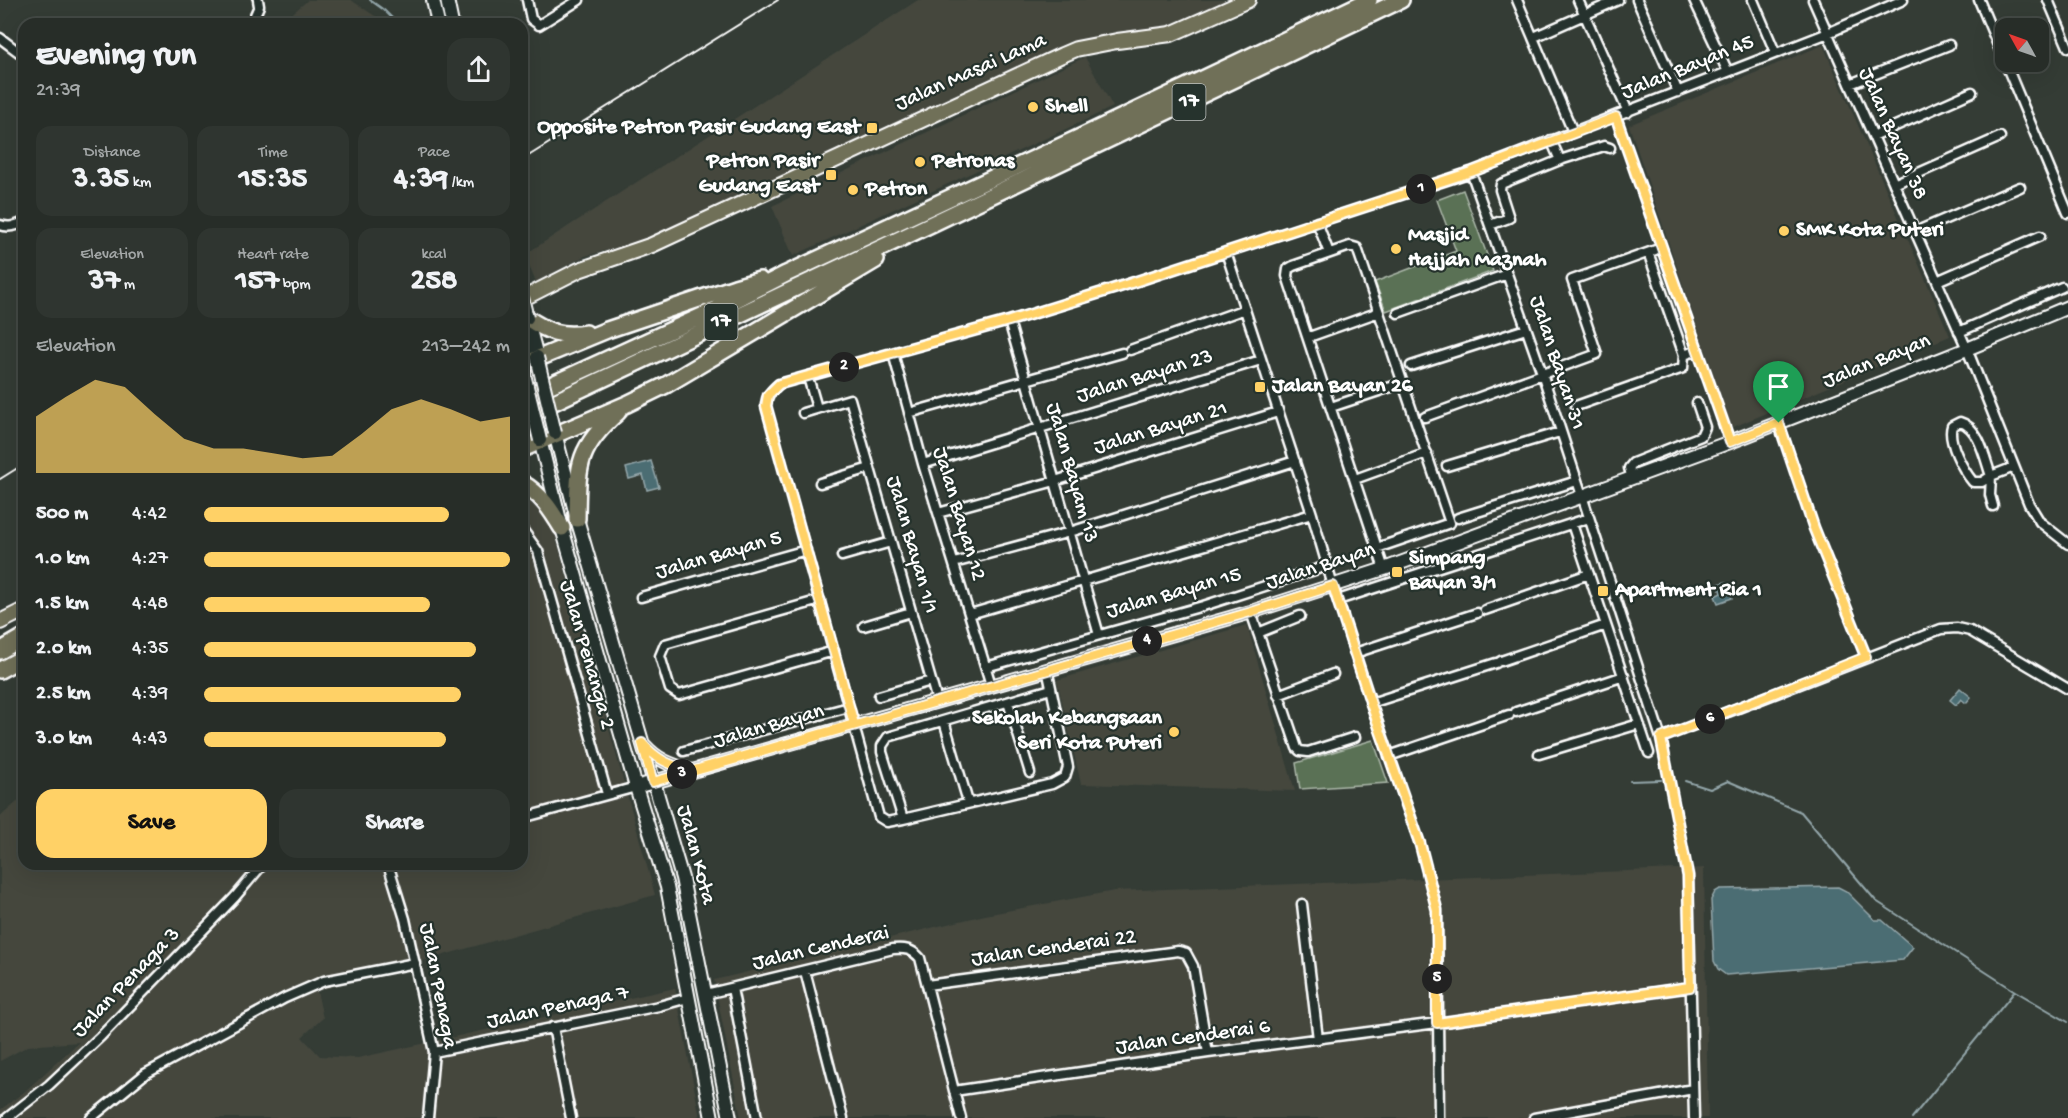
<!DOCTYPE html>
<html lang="en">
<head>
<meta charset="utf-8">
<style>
	body { margin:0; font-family:"Gochi Hand",sans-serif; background:#2f3530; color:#f1f3f6; height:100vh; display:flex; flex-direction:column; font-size:22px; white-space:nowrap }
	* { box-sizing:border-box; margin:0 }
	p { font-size:20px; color:#a4a8a8 }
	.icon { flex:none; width:33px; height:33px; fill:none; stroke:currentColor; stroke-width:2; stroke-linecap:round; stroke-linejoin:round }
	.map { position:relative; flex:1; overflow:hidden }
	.side { position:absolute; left:18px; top:18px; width:510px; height:852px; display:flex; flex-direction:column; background:#272d28; border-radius:18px; box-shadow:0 6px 24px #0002,0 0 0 2px #434945 }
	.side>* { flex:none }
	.needle { width:39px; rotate:310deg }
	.tools { position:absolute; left:1995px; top:18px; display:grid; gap:12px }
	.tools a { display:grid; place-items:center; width:54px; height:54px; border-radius:12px; background:#272d28; box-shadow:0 6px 24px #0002,0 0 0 2px #434945; font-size:30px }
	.pin { position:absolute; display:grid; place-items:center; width:51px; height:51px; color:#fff; margin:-62px -26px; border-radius:50% 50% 50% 0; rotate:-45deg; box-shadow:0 0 6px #0007 }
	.pin .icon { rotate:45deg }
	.km { position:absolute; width:30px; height:30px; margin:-15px; border-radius:50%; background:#222; color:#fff; font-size:16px; line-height:30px; text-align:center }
	.round { display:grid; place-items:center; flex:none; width:63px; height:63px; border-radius:18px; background:#2f3530 }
	.head { display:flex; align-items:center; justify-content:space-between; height:102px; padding:0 18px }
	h1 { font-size:33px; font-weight:700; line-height:45px }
	.metrics { display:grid; grid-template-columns:repeat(3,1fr); gap:9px; height:102px; padding:6px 18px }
	.metrics div { display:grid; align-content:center; border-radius:15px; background:#2f3530; text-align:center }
	.metrics b { font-size:30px; font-weight:700 }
	.metrics small { font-size:16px; font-weight:400 }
	.metrics p { font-size:16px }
	.chart { height:168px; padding:12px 18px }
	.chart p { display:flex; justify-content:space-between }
	.chart svg { width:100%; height:108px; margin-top:6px; fill:#ffd166; opacity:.7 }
	.button { display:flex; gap:12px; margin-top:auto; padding:12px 18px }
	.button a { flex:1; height:69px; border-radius:18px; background:#ffd166; color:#111; font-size:24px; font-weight:700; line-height:69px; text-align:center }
	.button a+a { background:#2f3530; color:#f1f3f6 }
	ul { padding:0 18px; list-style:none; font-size:20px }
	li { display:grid; grid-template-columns:96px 72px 1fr; align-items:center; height:45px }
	li i { height:15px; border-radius:8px; background:#ffd166 }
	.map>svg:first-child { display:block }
</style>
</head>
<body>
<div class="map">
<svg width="2068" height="1118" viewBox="0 0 2068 1118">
	<rect width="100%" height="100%" fill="#343c35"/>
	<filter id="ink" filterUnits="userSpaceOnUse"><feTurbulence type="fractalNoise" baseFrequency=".0167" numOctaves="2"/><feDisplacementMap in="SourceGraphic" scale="12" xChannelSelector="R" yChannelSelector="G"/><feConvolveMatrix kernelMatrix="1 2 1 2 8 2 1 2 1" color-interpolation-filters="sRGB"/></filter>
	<g filter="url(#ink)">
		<path fill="#44473e" d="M308,0H351L387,24H280Z
			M918,0H1236L1184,24L1159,31L1071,42L648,240L585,256L536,282L524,255Z
			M1823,45L1950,336L1731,428L1629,125Z
			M1085,57L1113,107L793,256L772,206Z
			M522,494L541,513L555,534L655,895L317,991L323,1018L302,1037L320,1056L358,1058L675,988L700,1118H0V1110L24,1092L79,1042L28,1046L0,1061V817L24,796V864H522Z
			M1247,625L1295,791L1081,784L1057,680Z
			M1704,868L1708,1118H741L714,980L985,915L1114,891Z"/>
		<path fill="#5a7155" stroke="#acb8aa" stroke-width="1.5" d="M1463,190L1493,271L1386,311L1375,282L1456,251L1437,200Z
			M1373,740L1388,783L1300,789L1296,763Z"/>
		<path fill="#4c6d73" stroke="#94a7ab" stroke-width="1.5" d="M651,461L659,487L647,490L643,475L629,479L626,468Z
			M1726,582L1732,598L1718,603L1715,596L1721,593L1718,584Z
			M1960,688L1971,697L1966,703L1961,699L1956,705L1950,700Z
			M1838,887L1846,891L1875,920H1882L1913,947L1903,960L1726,975L1718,969L1714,961L1711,900L1715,892L1720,889Z"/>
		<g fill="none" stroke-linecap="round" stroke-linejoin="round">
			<path stroke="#94a7ab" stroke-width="2" d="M370,0L384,10L398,24
				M1630,781L1661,780
				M1685,781L1710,789L1728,781L1801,812L1876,901L2015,991L2068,1022
				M1912,1118L2015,991"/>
			<g stroke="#fff" stroke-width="13">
				<path id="street" d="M527,0L531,19L539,25L579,0
					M1517,0L1573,132
					M1578,0L1628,112
					M1637,0L1678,92
					M1694,0L1728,72
					M1753,0L1775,52
					M1813,0L1967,349L2029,504L2040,522L2068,544
					M1979,0L2068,213
					M2048,0L2068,47
					M251,24L259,6L258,0
					M1534,37L1618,0
					M0,38L24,56
					M1850,84L1949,45
					M1616,117L1730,442
					M1873,136L1972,92
					M1551,140L1560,160
					M1471,172L1542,373L1661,738L1688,876L1694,1118
					M1894,184L2000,137
					M1317,222L1329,253
					M0,225C9,228 15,226 24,222
					M1490,225L1509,218L1500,190L1501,184L1560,160L1604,146L1610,148
					M1915,232L2020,187
					M1226,252L1312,514L1333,586L1371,703L1420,844L1437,910L1439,1118
					M1649,255L1684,355L1698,350
					M1937,281L2040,236
					M1398,313L1507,274
					M1009,321L1099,635
					M1959,332L2062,287
					M1309,337L1379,312
					M1130,350L1245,309
					M893,353L923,464L991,685
					M1411,366L1526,329
					M808,377L817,408
					M1576,406L1683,368L1684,355
					M1331,407L1403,383
					M803,413L850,399L937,701
					M909,413L1122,353
					M1425,417L1597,354L1572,280L1661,248
					M1960,422C1979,427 1985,459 1991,476L1982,482H1973C1963,470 1947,441 1952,426Z
					M1779,424L1814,528L1866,657
					M923,464L1261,360
					M1447,466L1560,432
					M1355,479L1427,453
					M1632,479L1629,468L1633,463L1701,436L1705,427L1697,403
					M820,483L870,468
					M1993,506L1990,495L1991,476L2014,467
					M938,513L1055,481L1278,412
					M1458,518L1577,481
					M1572,524L1649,753
					M522,529L538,551L607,794
					M1377,548L1450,523L1368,280L1357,248L1350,246L1293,266L1288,269L1287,276L1377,548L1384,569
					M842,556L891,542
					M954,563L1070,532L1295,461
					M641,597L806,550
					M820,600L665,644L660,656L670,689L679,695L834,651
					M1338,600L1589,518
					M1485,610L1589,574
					M1251,612L1297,748L1300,751L1308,752L1355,737
					M970,614L1312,514
					M864,626L911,612
					M1258,633L1300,616
					M1355,653L1477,613
					M1501,661L1606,625
					M986,667L1203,606L1327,566
					M1047,669L1068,767L1065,777L1052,784L903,819L887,822L879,817L766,406C766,396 772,390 779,384L1009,321L1116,288L1471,172L1828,33L1903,0
					M1278,695L1333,674
					M879,696L931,681
					M1008,702L1030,773
					M1371,703L1496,663
					M1516,712L1624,676
					M944,721L968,802
					M1661,738L1941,629L1957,628L1970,631L2068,689
					M684,751L849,707
					M1539,754L1639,724
					M1389,756L1509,715
					M522,818L636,787
					M903,819L882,752V746L888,737L1051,689
					M388,864L405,919L434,1052L428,1118
					M1302,904L1318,1039
					M805,971L843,1118
					M927,985L1178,951L1186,953L1193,966L1208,1053
					M732,988L757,1118
					M706,994L893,949C905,948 912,949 920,958L961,1118
					M553,1027L571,1118
					M434,1052L659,1006L688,998
					M954,1091L1208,1053L1437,1023L1691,987
					M7,1118L49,1085L101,1036L235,897L263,864
					M91,1118L145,1074L285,998L324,981L415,963
					M1534,1118L1693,1089"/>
			</g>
			<g stroke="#fff" stroke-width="16">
				<path id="secondary" d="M433,0L438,24
					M447,0L452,24
					M527,318L537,357
					M555,433L577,519L682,878L730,1118
					M540,440L562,528L636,787L667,887L712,1118
					M644,745C658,761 672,765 691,771
					M636,787L1251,612L1384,569L1730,442L1967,349L2068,307"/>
			</g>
			<g stroke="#fff" stroke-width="18">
				<path id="primary" d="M522,299L579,270L652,245L1062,55L1076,49L1117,41L1171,34L1248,0
					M0,622L24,610"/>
			</g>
			<g stroke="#fff" stroke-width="20">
				<path id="highway" d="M527,318C548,332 561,337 586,333
					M522,365L607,330L735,287L760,280
					M522,398L717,309L786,274L1076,139L1369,0
					M522,417L921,229L1401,0
					M522,449L627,404L666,385L876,260
					M522,483C541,494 551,510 562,528
					M577,519C578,466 576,449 618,412
					M0,651L24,637
					M0,670L24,657"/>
			</g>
			<use href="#street" stroke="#26332d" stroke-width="8"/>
			<use href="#secondary" stroke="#26332d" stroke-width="12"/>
			<use href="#primary" stroke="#706f59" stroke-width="14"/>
			<use href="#highway" stroke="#706f59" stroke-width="15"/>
			<path stroke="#fff" stroke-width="2" d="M522,160L778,0
				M0,479L24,464"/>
			<g stroke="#fff" stroke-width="16" stroke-linecap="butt">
				<path id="secondary-bridge" d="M522,298L527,318
					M537,357L555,433
					M522,366L540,440"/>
			</g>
			<use href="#secondary-bridge" stroke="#26332d" stroke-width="12"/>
		</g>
	</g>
	<g fill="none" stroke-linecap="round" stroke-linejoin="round" filter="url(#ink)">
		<g stroke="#fff" stroke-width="12">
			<path id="route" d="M1779,423L1730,442L1616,117L1471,172L1116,288L1009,321L779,384L768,395L766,406L854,724L653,782L642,743C658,761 669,764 692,772L1251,612L1333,586L1371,704L1420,844L1437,910V1023L1690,987L1688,876L1661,738L1866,657L1814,528L1779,423"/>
		</g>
		<use href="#route" stroke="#ffd166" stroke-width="8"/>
	</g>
	<g fill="#ffd166" stroke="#26332d" stroke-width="2">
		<circle cx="1033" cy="107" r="6"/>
		<rect x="866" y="122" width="12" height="12" rx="3"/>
		<circle cx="920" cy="162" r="6"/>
		<rect x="825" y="169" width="12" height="12" rx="3"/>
		<circle cx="853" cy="190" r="6"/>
		<circle cx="1784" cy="231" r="6"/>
		<circle cx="1396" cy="249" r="6"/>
		<rect x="1254" y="381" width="12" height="12" rx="3"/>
		<rect x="1391" y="566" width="12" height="12" rx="3"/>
		<rect x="1597" y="585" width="12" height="12" rx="3"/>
		<circle cx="1174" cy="732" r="6"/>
	</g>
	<g text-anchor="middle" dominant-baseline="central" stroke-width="4.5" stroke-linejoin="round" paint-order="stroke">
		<g fill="#26332d" stroke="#bec2c0" stroke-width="1.5">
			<rect x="1172.5" y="84" width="33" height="36" rx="4.5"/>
			<rect x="704.5" y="304" width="33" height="36" rx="4.5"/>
		</g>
		<g font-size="21" font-weight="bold" fill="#fff">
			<text x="1189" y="102">17</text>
			<text x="721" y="322">17</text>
		</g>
		<g font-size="22" fill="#fff" stroke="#26332d">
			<text transform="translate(1688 68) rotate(-22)">Jalan Bayan 45</text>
			<text transform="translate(971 73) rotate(-24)">Jalan Masai Lama</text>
			<text transform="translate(1892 134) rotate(66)">Jalan Bayan 38</text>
			<text transform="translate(1877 362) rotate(-22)">Jalan Bayan</text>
			<text transform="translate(1556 363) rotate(72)">Jalan Bayan 31</text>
			<text transform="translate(1145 377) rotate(-17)">Jalan Bayan 23</text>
			<text transform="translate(1161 429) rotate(-17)">Jalan Bayan 21</text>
			<text transform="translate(1071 473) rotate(74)">Jalan Bayam 13</text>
			<text transform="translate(958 514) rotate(73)">Jalan Bayan 12</text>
			<text transform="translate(911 545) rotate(74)">Jalan Bayan 1/1</text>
			<text transform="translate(719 556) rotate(-16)">Jalan Bayan 5</text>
			<text transform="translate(1321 567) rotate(-18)">Jalan Bayan</text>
			<text transform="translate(1174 594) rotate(-16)">Jalan Bayan 15</text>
			<text transform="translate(586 655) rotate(74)">Jalan Penanga 2</text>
			<text transform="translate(769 727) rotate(-16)">Jalan Bayan</text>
			<text transform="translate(695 855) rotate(75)">Jalan Kota</text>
			<text transform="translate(821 949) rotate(-13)">Jalan Cenderai</text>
			<text transform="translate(1054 949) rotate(-8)">Jalan Cenderai 22</text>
			<text transform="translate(127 983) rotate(-46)">Jalan Penaga 3</text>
			<text transform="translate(437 986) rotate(79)">Jalan Penaga</text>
			<text transform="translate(558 1008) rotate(-12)">Jalan Penaga 7</text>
			<text transform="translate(1193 1038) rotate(-8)">Jalan Cenderai 6</text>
		</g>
		<g font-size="22" font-weight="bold" fill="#fff" stroke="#26332d" text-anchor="start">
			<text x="1045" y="107">Shell</text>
			<text x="860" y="128" text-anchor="end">Opposite Petron Pasir Gudang East</text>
			<text x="819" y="162" text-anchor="end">Petron Pasir<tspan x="819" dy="25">Gudang East</tspan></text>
			<text x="932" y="162">Petronas</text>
			<text x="865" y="190">Petron</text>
			<text x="1796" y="231">SMK Kota Puteri</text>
			<text x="1408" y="236">Masjid<tspan x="1408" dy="25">Hajjah Maznah</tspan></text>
			<text x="1272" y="387">Jalan Bayan 26</text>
			<text x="1409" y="559">Simpang<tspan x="1409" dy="25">Bayan 3/1</tspan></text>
			<text x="1615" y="591">Apartment Ria 1</text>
			<text x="1162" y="719" text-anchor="end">Sekolah Kebangsaan<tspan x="1162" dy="25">Seri Kota Puteri</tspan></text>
		</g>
	</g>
</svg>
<div class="tools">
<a><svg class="needle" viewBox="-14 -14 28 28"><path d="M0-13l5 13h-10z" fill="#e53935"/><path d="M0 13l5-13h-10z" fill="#a4a8a8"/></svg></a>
</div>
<div class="pin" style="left:1779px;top:423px;background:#1e9e55"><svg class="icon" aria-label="arrive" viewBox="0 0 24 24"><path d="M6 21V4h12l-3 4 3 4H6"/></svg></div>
<b class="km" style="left:1421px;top:189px">1</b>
<b class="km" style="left:844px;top:367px">2</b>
<b class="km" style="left:682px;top:774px">3</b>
<b class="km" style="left:1147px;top:641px">4</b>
<b class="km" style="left:1437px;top:979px">5</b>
<b class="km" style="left:1710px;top:719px">6</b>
<section class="side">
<div class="head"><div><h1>Evening run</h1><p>21:39</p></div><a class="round"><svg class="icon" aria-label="share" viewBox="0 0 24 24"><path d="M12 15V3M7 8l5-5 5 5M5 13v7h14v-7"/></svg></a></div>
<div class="metrics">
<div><p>Distance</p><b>3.35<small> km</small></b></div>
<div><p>Time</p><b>15:35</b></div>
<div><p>Pace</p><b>4:39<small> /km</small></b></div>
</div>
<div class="metrics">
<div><p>Elevation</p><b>37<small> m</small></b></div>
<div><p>Heart rate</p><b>157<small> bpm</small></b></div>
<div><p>kcal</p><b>258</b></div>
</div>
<div class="chart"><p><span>Elevation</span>213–242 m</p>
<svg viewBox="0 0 160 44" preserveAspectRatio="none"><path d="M0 44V21L10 13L20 6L30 9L40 20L50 30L60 34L70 34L80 36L90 38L100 37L110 28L120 18L130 14L140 18L150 23L160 21V44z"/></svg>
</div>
<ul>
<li><b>500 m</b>4:42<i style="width:80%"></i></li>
<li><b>1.0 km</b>4:27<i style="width:100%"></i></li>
<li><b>1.5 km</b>4:48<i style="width:74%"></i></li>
<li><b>2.0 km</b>4:35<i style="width:89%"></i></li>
<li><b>2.5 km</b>4:39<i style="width:84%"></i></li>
<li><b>3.0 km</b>4:43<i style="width:79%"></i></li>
</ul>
<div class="button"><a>Save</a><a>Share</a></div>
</section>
</div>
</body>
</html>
